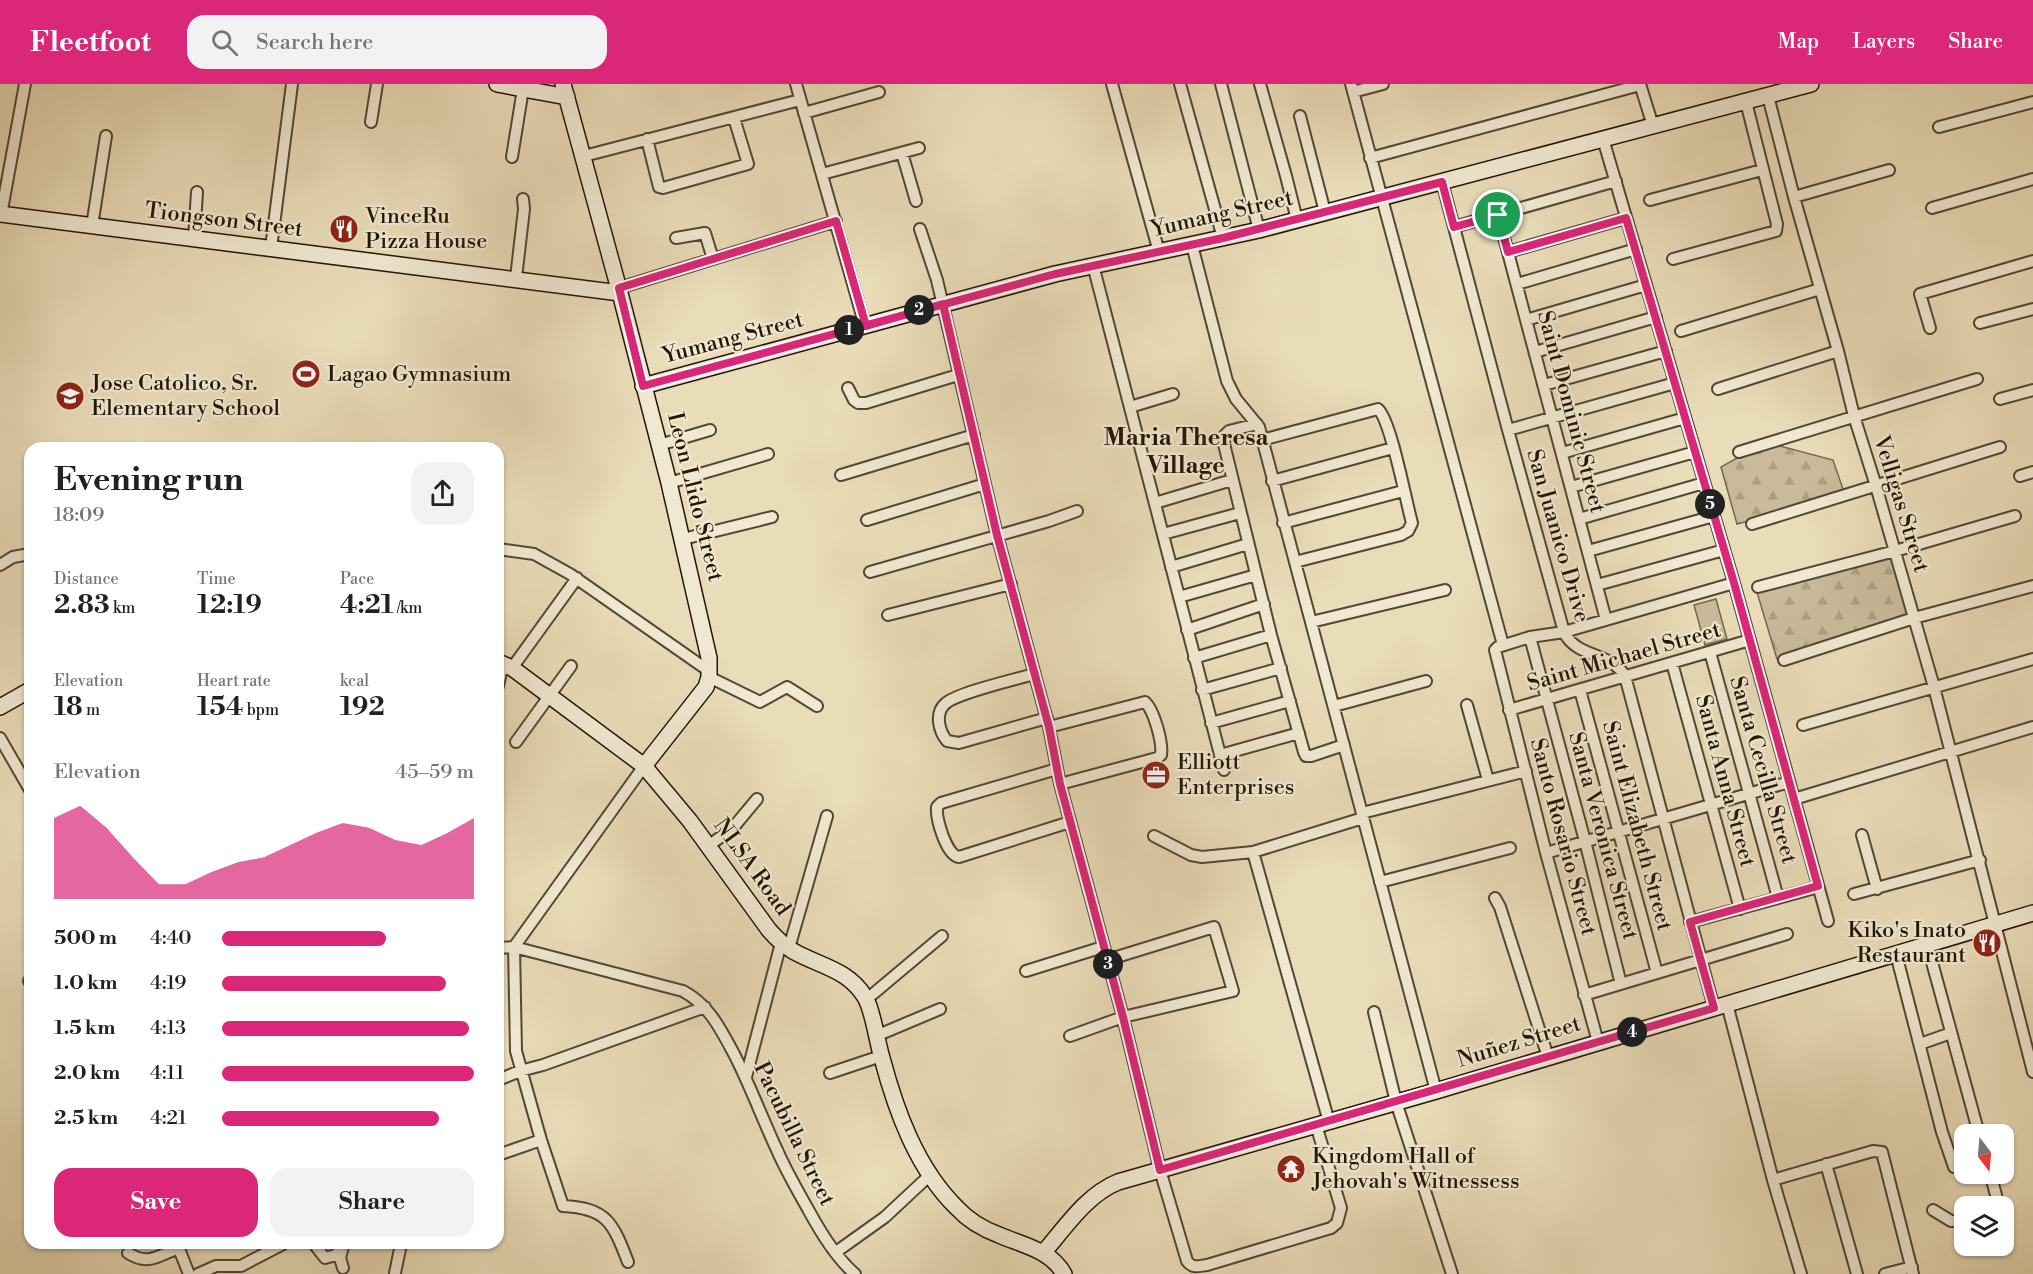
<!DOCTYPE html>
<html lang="en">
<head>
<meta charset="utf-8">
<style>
	body { margin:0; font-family:"Libre Bodoni",serif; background:#f2f2f2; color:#202124; height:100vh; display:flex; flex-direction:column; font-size:22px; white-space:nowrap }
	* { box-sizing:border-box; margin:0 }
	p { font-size:20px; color:#757577 }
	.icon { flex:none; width:33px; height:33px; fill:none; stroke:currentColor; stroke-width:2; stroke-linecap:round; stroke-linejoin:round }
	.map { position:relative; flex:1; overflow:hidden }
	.details { position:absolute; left:24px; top:358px; width:480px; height:807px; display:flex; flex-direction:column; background:#fff; border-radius:18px; box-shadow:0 2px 4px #0004 }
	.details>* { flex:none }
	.needle { width:39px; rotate:164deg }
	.tools { position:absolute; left:1954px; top:1040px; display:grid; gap:12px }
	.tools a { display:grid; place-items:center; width:60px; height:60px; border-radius:12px; background:#fff; box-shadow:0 2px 4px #0004; font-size:30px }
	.pin { position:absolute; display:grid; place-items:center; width:51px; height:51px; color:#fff; margin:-26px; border:3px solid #fff; border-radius:50%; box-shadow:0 2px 6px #0007 }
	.km { position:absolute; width:30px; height:30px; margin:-15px; border-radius:50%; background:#222; color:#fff; font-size:16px; line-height:30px; text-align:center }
	.round { display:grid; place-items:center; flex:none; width:63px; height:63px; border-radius:18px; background:#f2f2f2 }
	.headline { display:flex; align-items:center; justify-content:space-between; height:102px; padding:0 30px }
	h1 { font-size:33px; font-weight:800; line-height:45px }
	.metrics { display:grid; grid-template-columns:repeat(3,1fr); gap:9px; height:102px; padding:6px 30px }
	.metrics div { display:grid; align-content:center }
	.metrics b { font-size:26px; font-weight:800 }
	.metrics small { font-size:16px; font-weight:400 }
	.metrics p { font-size:16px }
	.chart { height:168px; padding:12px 30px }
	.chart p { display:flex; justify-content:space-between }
	.chart svg { width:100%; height:108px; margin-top:6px; fill:#db2777; opacity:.7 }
	.primary-button { display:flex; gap:12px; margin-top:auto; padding:12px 30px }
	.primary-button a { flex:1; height:69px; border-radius:18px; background:#db2777; color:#fff; font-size:24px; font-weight:800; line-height:69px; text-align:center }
	.primary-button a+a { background:#f2f2f2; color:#202124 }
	ul { padding:0 30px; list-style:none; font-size:20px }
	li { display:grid; grid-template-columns:96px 72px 1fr; align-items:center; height:45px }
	li i { height:15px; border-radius:8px; background:#db2777 }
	header { display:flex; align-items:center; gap:36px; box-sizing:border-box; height:84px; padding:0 30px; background:#db2777; color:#fff }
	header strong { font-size:28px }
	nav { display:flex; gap:33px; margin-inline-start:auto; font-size:21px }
	.search { width:420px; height:54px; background:#f2f2f2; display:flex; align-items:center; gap:15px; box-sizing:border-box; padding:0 21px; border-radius:18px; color:#757577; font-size:22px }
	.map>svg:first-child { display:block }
</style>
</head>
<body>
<header>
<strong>Fleetfoot</strong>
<div class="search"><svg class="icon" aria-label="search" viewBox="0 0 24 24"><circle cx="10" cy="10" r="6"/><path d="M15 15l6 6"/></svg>Search here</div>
<nav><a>Map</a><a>Layers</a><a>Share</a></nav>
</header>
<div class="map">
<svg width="2033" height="1190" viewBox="0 0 2033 1190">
	<defs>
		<pattern id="forest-firs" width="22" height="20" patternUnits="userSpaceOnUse" patternTransform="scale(1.5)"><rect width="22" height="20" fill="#c8ba9a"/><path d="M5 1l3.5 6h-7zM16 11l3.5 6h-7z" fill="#ac9f83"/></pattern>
	</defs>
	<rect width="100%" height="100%" fill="#e9dcb8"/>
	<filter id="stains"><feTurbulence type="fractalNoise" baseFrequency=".00333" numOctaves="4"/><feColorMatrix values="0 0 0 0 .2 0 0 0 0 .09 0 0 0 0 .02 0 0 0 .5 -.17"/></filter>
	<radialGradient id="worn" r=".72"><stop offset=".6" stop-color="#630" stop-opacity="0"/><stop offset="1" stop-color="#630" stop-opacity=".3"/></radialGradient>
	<path fill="url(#forest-firs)" stroke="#766850" stroke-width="1.5" d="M1765,358L1833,376L1845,411L1737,440L1721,383Z
		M1893,470L1913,536L1777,575L1756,505Z"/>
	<path fill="#c8ba9a" stroke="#766850" stroke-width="1.5" d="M1716,515L1727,555L1705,561L1694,521Z"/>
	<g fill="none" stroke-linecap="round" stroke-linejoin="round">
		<g stroke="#554732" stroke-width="14">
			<path id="street" d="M796,0L865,242
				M1112,0L1159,168
				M1180,0L1223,154
				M1221,0L1259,146
				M1260,0L1286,92L1297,136
				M1351,0L1503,561
				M1640,0L1653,42
				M1353,8L1383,0
				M1768,12L1794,113L1838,267L1854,332L1876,402L1934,603L2033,988
				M804,29L879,8
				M1300,32L1325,128
				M371,38L377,0
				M1939,43L2033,18
				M647,55L659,103L663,104L748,80L734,34
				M1603,55L1734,499L1828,837
				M902,69L916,117
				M584,72L800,16
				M512,73L523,5
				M1370,74L1640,1
				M822,90L919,64
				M1442,98L1508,346L1564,548C1576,574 1611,568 1625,592L1714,924
				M1794,113L1889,86
				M1650,116L1762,86
				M1932,124L2033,95
				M1,131L25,0
				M1498,131L1606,536
				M92,142L106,52
				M1454,143L1616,97
				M920,145L937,196L997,451L1049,643L1060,700L1123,933L1160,1086L1187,1177C1193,1185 1198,1182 1207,1181L1331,1144L1337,1139L1341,1124L1316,1041
				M676,154L705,149L713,175
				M194,155L197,108
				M1192,161L1227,297L1236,315L1259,343L1436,1007
				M271,164L292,0
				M1508,168L1626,134
				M1673,175L1776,147L1777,140L1746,18
				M1093,181L1224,686
				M516,194L524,125L523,115
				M1517,200L1636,165
				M619,204L836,137
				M1526,236L1646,201
				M1980,239L2033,225
				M1930,244L1920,210L2033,177
				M1681,247L1820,205
				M1535,268L1656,233
				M1544,301L1666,267
				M848,304L854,316L858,319H866L958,291
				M1718,305L1838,267
				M2000,315L2033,306
				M1130,323L1173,310
				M1257,340L1229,347L1225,351L1224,360L1271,551L1304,668L1306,672H1311L1344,661
				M1508,346L1675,299
				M1262,356L1378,325C1391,336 1406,418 1412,439L1408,447L1401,451L1295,478
				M659,361L710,346
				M1739,368L1977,295
				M1562,369L1685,334
				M841,391L974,351
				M2020,392L2033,388
				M1272,397L1393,364
				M669,399L768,370
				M1571,403L1695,368
				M1155,419L1232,396
				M1579,435L1704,399
				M867,436L985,400
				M1283,439L1403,407
				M1752,440L2000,363
				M1163,450L1240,429
				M683,455L772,433
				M498,465L534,470L570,490L709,587
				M1588,467L1714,432
				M0,481L13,473L30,470
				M1171,483L1248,460
				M870,488L1049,437L1077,427
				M1597,501L1724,466
				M1758,503L1895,467L2015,432
				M1179,513L1256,491
				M888,531L1011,500
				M1311,538L1445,506
				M1187,546L1264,520
				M1530,553L1585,757L1621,900
				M1710,568L1778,814
				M1194,574L1271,551
				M1784,576L1914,534L2033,502
				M1672,579L1740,825
				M512,584L577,494
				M1034,590C1014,596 960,608 946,619C934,629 939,647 947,657L959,659L1047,634
				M709,593L760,618L787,603L817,622
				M498,602L503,580
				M1202,606L1281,584
				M1580,606L1657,889
				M1467,621L1488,696
				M1334,622L1426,597
				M1509,626L1750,556
				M1211,639L1290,617
				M1803,641L2033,575
				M1049,643L1145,618C1154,626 1163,659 1161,671L1157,674L1060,700
				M0,654L30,706
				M516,658L571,582
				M1220,671L1299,649
				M1057,685L941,719L937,723C936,735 946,771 959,773L1070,738
				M1794,715L2033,643
				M1362,729L1526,687
				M1862,751L1877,805
				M1154,752L1191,771L1202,773L1253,768L1363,734
				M708,762L732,745L757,715
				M1253,768L1329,1038
				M1546,769L1789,698
				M1380,798L1510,764
				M1854,810L1980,776
				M1495,814L1500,823L1548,973
				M1690,838L1818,803
				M1927,860L1979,1050
				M498,864L514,863L644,682
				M789,864L827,732
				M1896,870L1942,1048L1954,1083
				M1026,887L1103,863
				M29,897H30
				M1584,911L1787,850
				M867,915L942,852
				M1727,920L1773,1096L1801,1190
				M1374,928L1396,1018L1452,1190
				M876,952L940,925
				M1070,952L1123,933L1233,907L1214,843L1107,876
				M1598,958L1546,769L1495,566L1498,563L1530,553L1564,548L1734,499
				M1920,960L1951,949
				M830,989L881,972
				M746,993L781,859
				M498,996L520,987L543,981L705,923
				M498,1071L541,1056
				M1826,1080L1857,1190
				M1990,1089L1999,1122
				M1773,1096L1873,1067L1882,1068L1913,1190
				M1933,1126L1951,1137H1965
				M2004,1138L2006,1145
				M177,1160L189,1190
				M314,1160L325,1174L336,1171L343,1160
				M836,1168L885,1133L930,1091
				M128,1169C148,1182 158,1172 178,1164
				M628,1178C613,1139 607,1124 563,1122L541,1056L516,967L514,863L683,907C709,921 720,944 734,970C750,1001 762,1034 777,1066C786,1087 798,1107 809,1127C821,1149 836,1174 855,1190
				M343,1184L340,1174L343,1163
				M395,1189L401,1160
				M198,1190L216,1182H241L283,1160
				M1885,1190L1912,1183"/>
		</g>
		<g stroke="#241506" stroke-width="18">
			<path id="secondary" d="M497,0L567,13
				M563,0L620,209L669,399L709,574V593L706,603L644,682
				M0,130L620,209
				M643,302L1055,190L1259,146L1811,0
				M498,578L512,584L644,682L690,737L769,846C776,854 783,861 793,867C819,882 848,885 865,913C873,926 877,958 882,974C896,1027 917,1085 957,1124C968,1136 983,1145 999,1151C1022,1161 1051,1166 1064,1190
				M0,623L30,606
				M1043,1169C1065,1144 1086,1111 1118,1098L1436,1007L2033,829"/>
		</g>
		<use href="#street" stroke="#f1e8d1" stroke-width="10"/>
		<use href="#secondary" stroke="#f1e8d1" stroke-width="15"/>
	</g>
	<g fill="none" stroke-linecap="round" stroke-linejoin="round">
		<g stroke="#fff" stroke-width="12">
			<path id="route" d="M1498,131L1454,143L1442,98L1223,154L1055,190L643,302L619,204L836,137L866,242L943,220L997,451L1049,643L1060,700L1123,933L1160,1086L1714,924L1690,838L1818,802L1734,499L1626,134L1508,168L1498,131"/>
		</g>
		<use href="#route" stroke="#db2777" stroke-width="8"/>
	</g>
	<defs>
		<g id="restaurant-disc" transform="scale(1.5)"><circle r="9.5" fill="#8f2418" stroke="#f1e8d1"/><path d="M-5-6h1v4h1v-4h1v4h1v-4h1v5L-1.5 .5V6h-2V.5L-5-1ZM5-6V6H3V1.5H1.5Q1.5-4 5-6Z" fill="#fff"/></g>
		<g id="stadium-disc" transform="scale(1.5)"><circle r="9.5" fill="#8f2418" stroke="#f1e8d1"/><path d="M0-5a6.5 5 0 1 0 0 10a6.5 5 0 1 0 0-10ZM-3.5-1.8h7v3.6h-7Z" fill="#fff"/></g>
		<g id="school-disc" transform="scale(1.5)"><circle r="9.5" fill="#8f2418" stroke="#f1e8d1"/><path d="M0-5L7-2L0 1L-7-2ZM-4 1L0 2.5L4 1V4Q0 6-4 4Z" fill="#fff"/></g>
		<g id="office-disc" transform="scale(1.5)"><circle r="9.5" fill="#8f2418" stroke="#f1e8d1"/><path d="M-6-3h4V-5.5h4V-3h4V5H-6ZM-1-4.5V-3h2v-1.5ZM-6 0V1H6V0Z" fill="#fff"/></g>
		<g id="temple-disc" transform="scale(1.5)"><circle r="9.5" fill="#8f2418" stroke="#f1e8d1"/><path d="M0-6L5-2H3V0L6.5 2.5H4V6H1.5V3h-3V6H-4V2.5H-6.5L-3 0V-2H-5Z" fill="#fff"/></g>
	</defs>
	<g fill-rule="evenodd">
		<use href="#restaurant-disc" x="344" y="145"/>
		<use href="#stadium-disc" x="306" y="290"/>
		<use href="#school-disc" x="70" y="312"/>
		<use href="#office-disc" x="1156" y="691"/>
		<use href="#restaurant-disc" x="1987" y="859"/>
		<use href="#temple-disc" x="1291" y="1085"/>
	</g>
	<g text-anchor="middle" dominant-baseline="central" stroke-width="4.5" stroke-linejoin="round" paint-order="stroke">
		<g font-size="22" fill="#241506" stroke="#f1e8d1">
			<text transform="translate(1222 130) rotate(-13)">Yumang Street</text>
			<text transform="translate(224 136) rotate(7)">Tiongson Street</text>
			<text transform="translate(733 254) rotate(-15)">Yumang Street</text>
			<text transform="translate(1571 328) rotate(75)">Saint Dominic Street</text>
			<text transform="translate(695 413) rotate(76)">Leon Llido Street</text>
			<text transform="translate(1901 420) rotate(73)">Velligas Street</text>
			<text transform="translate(1558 452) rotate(74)">San Juanico Drive</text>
			<text transform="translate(1624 573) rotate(-16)">Saint Michael Street</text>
			<text transform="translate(1763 686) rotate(74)">Santa Cecilla Street</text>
			<text transform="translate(1725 697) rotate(75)">Santa Anna Street</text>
			<text transform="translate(1637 742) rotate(75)">Saint Elizabeth Street</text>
			<text transform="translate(1603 752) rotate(75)">Santa Veronica Street</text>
			<text transform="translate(1563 753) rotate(75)">Santo Rosario Street</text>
			<text transform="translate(752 783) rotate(54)">NLSA Road</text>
			<text transform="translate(1519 958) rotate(-17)">Nuñez Street</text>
			<text transform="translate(794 1050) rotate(64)">Pacubilla Street</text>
		</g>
		<g font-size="22" fill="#241506" stroke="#f1e8d1" text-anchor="start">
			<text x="365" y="132">VinceRu<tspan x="365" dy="25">Pizza House</tspan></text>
			<text x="327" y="290">Lagao Gymnasium</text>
			<text x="91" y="299">Jose Catolico, Sr.<tspan x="91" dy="25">Elementary School</tspan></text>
			<text x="1177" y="678">Elliott<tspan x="1177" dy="25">Enterprises</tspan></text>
			<text x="1966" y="846" text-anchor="end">Kiko's Inato<tspan x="1966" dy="25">Restaurant</tspan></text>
			<text x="1312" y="1072">Kingdom Hall of<tspan x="1312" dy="25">Jehovah's Witnessess</tspan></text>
		</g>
		<g font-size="24" font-weight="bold" fill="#241506" stroke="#f1e8d1">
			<text x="1186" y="354">Maria Theresa<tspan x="1186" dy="28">Village</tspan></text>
		</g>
	</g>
	<rect width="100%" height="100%" filter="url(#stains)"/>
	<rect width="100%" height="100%" fill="url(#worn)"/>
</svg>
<div class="tools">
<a><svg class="needle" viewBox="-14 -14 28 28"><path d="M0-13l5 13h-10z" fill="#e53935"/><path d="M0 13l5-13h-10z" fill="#757577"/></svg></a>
<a><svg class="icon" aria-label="layers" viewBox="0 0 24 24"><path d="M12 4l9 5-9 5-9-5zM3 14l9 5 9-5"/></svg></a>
</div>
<div class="pin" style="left:1498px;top:131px;background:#1e9e55"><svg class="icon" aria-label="arrive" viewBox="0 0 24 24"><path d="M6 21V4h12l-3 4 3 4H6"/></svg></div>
<b class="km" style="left:849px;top:246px">1</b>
<b class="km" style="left:919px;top:226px">2</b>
<b class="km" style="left:1108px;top:880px">3</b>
<b class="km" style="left:1632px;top:948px">4</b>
<b class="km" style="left:1710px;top:420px">5</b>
<section class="details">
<div class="headline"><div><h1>Evening run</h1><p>18:09</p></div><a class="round"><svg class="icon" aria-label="share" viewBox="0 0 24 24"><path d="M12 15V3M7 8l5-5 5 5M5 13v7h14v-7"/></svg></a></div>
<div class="metrics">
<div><p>Distance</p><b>2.83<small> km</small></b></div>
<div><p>Time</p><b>12:19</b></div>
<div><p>Pace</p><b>4:21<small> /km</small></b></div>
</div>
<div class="metrics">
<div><p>Elevation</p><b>18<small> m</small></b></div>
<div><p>Heart rate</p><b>154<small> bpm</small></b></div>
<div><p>kcal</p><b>192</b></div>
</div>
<div class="chart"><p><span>Elevation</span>45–59 m</p>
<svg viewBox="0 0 160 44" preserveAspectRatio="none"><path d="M0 44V11L10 6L20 15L30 27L40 38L50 38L60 33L70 29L80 27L90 22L100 17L110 13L120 15L130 20L140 22L150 17L160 11V44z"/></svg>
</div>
<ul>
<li><b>500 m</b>4:40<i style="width:65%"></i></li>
<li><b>1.0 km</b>4:19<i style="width:89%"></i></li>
<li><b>1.5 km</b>4:13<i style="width:98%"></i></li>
<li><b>2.0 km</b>4:11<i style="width:100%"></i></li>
<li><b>2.5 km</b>4:21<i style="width:86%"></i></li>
</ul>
<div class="primary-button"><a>Save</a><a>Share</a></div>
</section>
</div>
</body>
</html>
